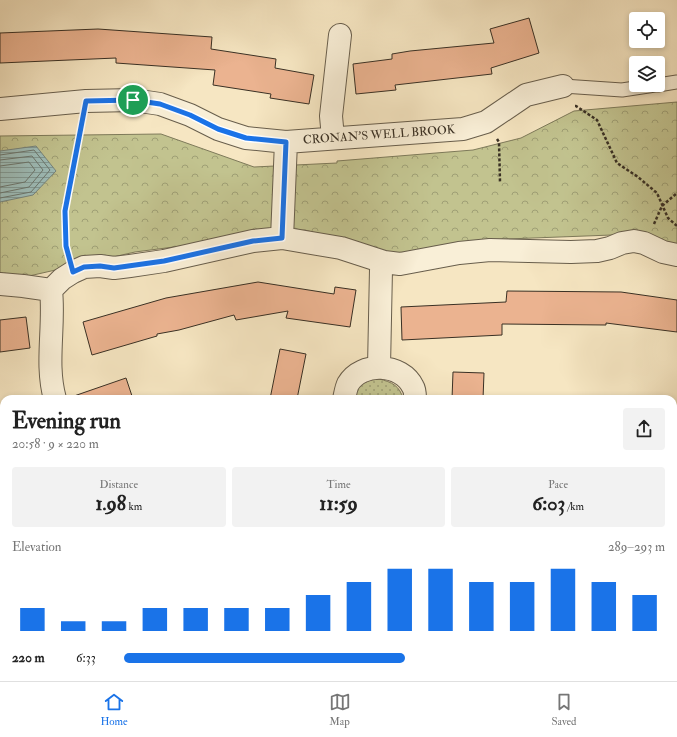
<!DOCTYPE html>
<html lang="en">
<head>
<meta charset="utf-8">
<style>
	body { margin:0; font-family:"IM FELL Double Pica",serif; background:#f2f2f2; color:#222; height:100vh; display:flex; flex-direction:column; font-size:15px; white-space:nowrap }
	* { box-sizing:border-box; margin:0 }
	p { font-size:13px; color:#767676 }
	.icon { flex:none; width:22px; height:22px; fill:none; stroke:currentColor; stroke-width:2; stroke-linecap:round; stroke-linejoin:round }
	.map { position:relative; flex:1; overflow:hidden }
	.side { position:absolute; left:0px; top:395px; width:677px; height:286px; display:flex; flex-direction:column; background:#fff; border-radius:12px 12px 0 0; box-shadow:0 2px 6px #0003 }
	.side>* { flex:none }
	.controls { position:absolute; left:629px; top:12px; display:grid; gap:8px }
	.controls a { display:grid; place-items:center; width:36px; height:36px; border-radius:4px; background:#fff; box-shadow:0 2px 6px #0003; font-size:20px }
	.pin { position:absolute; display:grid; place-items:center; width:34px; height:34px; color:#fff; margin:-17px; border:2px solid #fff; border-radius:50%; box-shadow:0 1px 4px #0007 }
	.round { display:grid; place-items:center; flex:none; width:42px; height:42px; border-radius:4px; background:#f2f2f2 }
	.headline { display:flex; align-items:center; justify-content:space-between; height:68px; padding:0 12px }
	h1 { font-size:22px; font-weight:700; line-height:30px }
	.metrics { display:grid; grid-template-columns:repeat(3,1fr); gap:6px; height:68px; padding:4px 12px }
	.metrics div { display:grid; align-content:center; border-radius:4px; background:#f2f2f2; text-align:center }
	.metrics b { font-size:20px; font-weight:700 }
	.metrics small { font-size:11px; font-weight:400 }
	.metrics p { font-size:11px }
	.chart { height:112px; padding:8px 12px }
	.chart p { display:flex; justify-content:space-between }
	.chart svg { width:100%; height:72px; margin-top:4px; stroke:#1a73e8; stroke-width:6 }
	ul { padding:0 12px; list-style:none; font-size:13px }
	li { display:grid; grid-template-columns:64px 48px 1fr; align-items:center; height:30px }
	li i { height:10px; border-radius:5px; background:#1a73e8 }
	.dock { display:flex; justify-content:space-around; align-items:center; height:56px; border-top:1px solid #e0e0e0; background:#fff; font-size:11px; color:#767676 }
	.dock a { display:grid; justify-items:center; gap:2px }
	.dock .on { color:#1a73e8 }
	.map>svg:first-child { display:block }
</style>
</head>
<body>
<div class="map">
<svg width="677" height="681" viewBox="0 0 677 681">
	<defs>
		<pattern id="grass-dots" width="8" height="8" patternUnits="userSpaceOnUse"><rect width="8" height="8" fill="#c2c38f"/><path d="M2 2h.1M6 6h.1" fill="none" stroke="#9f9f75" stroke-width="1.8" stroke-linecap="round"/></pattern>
		<pattern id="park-crowns" width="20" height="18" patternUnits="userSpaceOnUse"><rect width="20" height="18" fill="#c2c38f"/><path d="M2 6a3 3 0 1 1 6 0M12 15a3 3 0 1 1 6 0" fill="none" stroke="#9f9f75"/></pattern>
		<pattern id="water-rules" width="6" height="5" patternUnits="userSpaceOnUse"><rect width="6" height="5" fill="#9ebeba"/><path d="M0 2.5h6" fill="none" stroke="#829b97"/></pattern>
	</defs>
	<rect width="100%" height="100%" fill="#f6e6c2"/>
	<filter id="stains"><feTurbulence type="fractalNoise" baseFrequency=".005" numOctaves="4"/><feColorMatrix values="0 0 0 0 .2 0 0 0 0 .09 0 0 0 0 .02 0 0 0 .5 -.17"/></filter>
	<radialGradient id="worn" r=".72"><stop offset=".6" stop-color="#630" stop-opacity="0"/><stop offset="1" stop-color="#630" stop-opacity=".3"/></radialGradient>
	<path fill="url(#grass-dots)" stroke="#7e7a5a" d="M379,379C392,382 400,386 403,399H353C359,383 361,381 379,379Z
		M673,473L677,474V556L673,559Z"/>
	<path fill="url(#park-crowns)" stroke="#7e7a5a" d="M677,102V246L638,234L481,240L399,257L305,230L135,252L29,276L0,278V136L161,134L254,167L337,163V161L473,150L521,138L574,111Z"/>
	<path fill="url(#water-rules)" stroke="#76857e" d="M36,146L56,171L33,195L0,202V151Z"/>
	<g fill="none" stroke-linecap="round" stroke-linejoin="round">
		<path stroke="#6c776f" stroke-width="1" d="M0,155L34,150L50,170L31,192L0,198
			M0,160L32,156L43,170L29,187L0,193
			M0,166L29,162L35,170L25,182L0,187"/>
	</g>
	<path fill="#ebb390" stroke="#393024" d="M529,18L539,53L491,68L492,74L395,85L396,90L356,94L353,64L392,59V54L410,51L494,43L490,29Z
		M98,29L212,37L211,49L276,59L275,68L314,75L309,104L270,98L271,94L213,85L215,70L116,63V58L0,63V33Z
		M258,282L334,294L335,287L356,290L350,327L286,318L288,311L236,320L234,315L179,330L157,334V336L92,355L83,322L166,298Z
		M507,291L621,292L677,300V332L606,323V325L502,324V335L402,340L401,307L506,302Z
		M26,317L30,348L0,352V320Z
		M280,349L306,354L297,399H270Z
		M453,372L484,373L483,399H452Z
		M126,378L133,399H74V396Z"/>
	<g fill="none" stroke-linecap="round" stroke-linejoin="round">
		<g stroke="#685e4c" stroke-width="15">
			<path id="service" d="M658,85L677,82
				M563,86L622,90L655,85"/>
		</g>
		<g stroke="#685e4c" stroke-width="24">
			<path id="minor" d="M0,109L86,101L133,100L160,104L190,115L218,129L246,138L286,142L463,129L486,122L526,95L563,86
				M333,138L331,116L340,35
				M282,238L286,142
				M0,284L23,286L51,290
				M51,290L62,279L73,272L84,267L100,266L114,268L130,266L164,261L253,241L282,238L341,248L384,262L400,264L459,253L490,250L571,252L597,251L610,248L622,243L634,241L644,243L663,252L677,255
				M51,290C55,326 45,364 55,399
				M379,367L381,269L384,262
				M344,399C345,395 346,388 348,384C361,361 402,363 413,387C415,390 415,395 415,399
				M673,463H677
				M0,507L4,506
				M673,569L677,566
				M128,677L130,681"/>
		</g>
		<path stroke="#393024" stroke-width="2.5" stroke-dasharray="3 2" stroke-linecap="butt" d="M575,106H576L597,120L617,163L638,177L657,193L668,218L677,226
			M497,139L499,142L500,182
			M654,224L662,206L677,193
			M67,252L66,246L65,211L82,123
			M673,505L677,507"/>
		<use href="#service" stroke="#f9efd7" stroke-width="13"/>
		<use href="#minor" stroke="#f9efd7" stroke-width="22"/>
	</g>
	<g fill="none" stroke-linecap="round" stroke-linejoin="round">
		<g stroke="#fff" stroke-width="8">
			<path id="route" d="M133,100L160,104L190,115L218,129L246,138L286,142L282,238L253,241L164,261L114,268L100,266L84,267L73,272L66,246L65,211L86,101Z"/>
		</g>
		<use href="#route" stroke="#1a73e8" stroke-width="5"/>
	</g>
	<g text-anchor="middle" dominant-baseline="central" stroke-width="4" stroke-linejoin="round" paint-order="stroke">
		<g font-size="12" fill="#393024" stroke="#f9efd7">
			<text transform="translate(379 135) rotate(-4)">CRONAN'S WELL BROOK</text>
		</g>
	</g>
	<rect width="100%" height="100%" filter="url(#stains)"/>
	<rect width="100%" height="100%" fill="url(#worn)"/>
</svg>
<div class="controls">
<a><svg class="icon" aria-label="locate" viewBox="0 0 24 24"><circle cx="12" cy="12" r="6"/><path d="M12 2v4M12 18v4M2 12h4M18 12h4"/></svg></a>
<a><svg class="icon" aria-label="layers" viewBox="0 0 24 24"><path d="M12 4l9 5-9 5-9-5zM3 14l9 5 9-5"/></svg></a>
</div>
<div class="pin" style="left:133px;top:100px;background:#1e9e55"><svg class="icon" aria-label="arrive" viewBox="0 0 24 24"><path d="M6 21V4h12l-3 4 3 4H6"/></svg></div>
<section class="side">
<div class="headline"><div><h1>Evening run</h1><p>20:58 · 9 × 220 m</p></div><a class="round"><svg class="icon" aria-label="share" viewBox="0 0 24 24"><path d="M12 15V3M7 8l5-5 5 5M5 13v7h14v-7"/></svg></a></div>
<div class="metrics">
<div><p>Distance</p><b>1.98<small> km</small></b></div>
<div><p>Time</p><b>11:59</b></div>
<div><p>Pace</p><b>6:03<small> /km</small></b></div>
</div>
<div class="chart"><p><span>Elevation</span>289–293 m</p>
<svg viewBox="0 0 160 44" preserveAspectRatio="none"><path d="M5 44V30M15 44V38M25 44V38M35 44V30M45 44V30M55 44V30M65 44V30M75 44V22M85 44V14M95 44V6M105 44V6M115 44V14M125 44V14M135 44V6M145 44V14M155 44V22"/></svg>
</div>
<ul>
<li><b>220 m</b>6:33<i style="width:52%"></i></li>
</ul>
</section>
</div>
<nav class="dock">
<a class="on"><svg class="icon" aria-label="home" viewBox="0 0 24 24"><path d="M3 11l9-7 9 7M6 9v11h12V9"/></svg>Home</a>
<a><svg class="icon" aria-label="map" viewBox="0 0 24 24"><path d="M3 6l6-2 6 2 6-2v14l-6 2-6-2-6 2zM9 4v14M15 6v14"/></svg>Map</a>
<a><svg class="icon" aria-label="saved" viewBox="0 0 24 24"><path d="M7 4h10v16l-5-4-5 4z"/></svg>Saved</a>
</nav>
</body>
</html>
